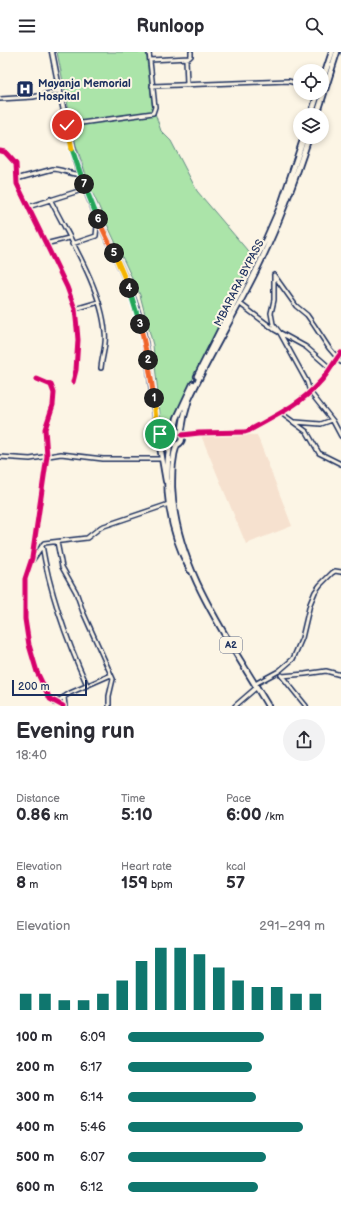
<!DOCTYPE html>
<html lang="en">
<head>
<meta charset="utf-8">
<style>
	body { margin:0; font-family:"Balsamiq Sans",sans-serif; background:#f2f2f3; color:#2b2b33; height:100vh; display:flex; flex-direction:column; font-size:15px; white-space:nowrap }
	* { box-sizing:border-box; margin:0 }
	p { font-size:13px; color:#7c7c81 }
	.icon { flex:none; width:22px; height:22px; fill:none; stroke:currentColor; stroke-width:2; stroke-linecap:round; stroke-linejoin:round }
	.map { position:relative; height:654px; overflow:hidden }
	.panel { display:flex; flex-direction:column; background:#fff; flex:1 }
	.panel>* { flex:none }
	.fabs { position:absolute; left:293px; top:12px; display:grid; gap:8px }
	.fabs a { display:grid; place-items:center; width:36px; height:36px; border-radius:50%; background:#fff; box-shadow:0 2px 6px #0003; font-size:20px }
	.scale { position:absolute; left:12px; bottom:10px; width:75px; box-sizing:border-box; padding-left:4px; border:2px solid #1b2f5e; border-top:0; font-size:11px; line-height:14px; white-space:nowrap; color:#1b2f5e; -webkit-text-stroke:3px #fcf5e5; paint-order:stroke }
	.pin { position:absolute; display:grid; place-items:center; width:34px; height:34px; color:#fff; margin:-17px; border:2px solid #fff; border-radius:50%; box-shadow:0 1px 4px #0007 }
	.km { position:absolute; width:20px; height:20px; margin:-10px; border-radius:50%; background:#222; color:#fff; font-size:11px; line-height:20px; text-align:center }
	.round { display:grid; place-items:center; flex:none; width:42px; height:42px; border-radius:21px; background:#f2f2f3 }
	.head { display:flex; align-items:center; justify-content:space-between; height:68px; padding:0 16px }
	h1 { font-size:22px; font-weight:800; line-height:30px }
	.figures { display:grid; grid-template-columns:repeat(3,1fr); gap:6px; height:68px; padding:4px 16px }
	.figures div { display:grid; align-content:center }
	.figures b { font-size:17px; font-weight:800 }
	.figures small { font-size:11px; font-weight:400 }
	.figures p { font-size:11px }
	.chart { height:112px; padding:8px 16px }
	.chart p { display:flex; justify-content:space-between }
	.chart svg { width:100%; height:72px; margin-top:4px; stroke:#0f766e; stroke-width:6 }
	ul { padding:0 16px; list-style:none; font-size:13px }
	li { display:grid; grid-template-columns:64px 48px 1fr; align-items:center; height:30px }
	li i { height:10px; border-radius:5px; background:#0f766e }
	header { display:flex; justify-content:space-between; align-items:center; height:52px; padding:0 16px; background:#fff; font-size:18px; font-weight:800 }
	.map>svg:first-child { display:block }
</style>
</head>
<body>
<header><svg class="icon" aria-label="menu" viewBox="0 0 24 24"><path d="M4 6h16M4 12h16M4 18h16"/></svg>Runloop<svg class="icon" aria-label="search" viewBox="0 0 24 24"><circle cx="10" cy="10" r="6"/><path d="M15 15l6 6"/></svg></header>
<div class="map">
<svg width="341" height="654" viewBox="0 0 341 654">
	<rect width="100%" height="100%" fill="#fcf5e5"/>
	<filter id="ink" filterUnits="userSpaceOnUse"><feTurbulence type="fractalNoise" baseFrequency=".025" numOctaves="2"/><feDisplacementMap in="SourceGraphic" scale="8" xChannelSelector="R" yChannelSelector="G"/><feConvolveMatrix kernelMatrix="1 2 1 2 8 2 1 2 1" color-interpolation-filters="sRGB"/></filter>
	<g filter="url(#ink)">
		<path fill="#f6e1cf" d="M200,381L257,383L292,474L246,492Z"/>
		<path fill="#abe4a9" stroke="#638a84" d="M57,0H146L152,52L161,79L171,89L197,139L253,205L167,379L161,372L153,293L140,243L92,140L76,93Z"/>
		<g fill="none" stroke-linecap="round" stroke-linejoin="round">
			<g stroke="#1b2f5e" stroke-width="6">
				<path id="minor" d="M186,7L187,32
					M150,8L189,6L191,4V0
					M152,34L288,29L300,32
					M0,47L33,45L60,39
					M67,73L153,61L155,55L149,0
					M0,99L5,100L16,112L17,132L67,235L75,257L77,276L78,288L76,318L73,330
					M16,127L53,117C63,117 70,123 80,122
					M50,147C69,185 102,238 105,280C107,292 102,304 101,316
					M28,155L85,137
					M45,192L69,186
					M72,192L96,184L97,174L100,170
					M274,223V248L271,261L273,272L280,281L307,330L310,340L333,369L341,384
					M274,223L296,254L307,263L314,273L329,296L341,310
					M239,251L275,278L306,295L330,316
					M75,257L99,250
					M37,327L51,333L54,341L53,353L45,377L47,404L32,506L25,527V567L29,593L37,620L50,647L63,654
					M281,361L307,380L319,401L341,412
					M295,370L321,372L332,368
					M182,383L199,381L245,380L248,379C273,365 300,353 319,331C328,322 333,311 341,301
					M0,405L30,407L61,402L103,407H162
					M57,490L62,515L76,540L83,560L113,627L109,644V654
					M42,493C50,542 67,589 87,633
					M32,509L44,491L87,486L101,475L169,452
					M281,623L306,654
					M282,624L305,622L326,619L341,623
					M255,632L279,619L293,607L302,586L310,552L315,540L320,533L332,521L335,519L341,520
					M64,645L65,654
					M55,651L70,641L111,623
					M235,654L257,635"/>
			</g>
			<g stroke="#1b2f5e" stroke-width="7">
				<path id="major" d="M52,0C61,45 69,91 85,135C100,178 125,217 138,261C150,301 151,342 158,383L161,387L169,389
					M158,380L164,383L169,382"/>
			</g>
			<g stroke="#1b2f5e" stroke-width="8">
				<path id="highway" d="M322,30L332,0
					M311,63L318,41
					M317,63L337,0
					M197,324L266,187L281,153L304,85
					M174,379L177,366L193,332
					M168 386a7 7 0 1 1 14 0a7 7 0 1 1-14 0Z
					M181,382L184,365L189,347C209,304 234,263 255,221C277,177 294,131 309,85
					M158,383L166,429
					M170,391C163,434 169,479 190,518
					M177,392C172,406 172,420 172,435C175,516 228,586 268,654"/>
			</g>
			<use href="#minor" stroke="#fcf5e5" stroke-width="3"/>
			<use href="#major" stroke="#fcf5e5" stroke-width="4"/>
			<use href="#highway" stroke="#fcf5e5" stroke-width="4.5"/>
			<g stroke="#fcf5e5" stroke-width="8">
				<path id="cycleway" d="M0,99L5,100L16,112L17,132L67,235L75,257L77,276L78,288L76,318L73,330
					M37,327L51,333L54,341L53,353L45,377L47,404L32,506L25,527V567L29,593L37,620L50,647L63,654
					M182,383L199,381L245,380L248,379C273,365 300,353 319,331C328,322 333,311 341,301"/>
			</g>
			<use href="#cycleway" stroke="#d6006c" stroke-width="5"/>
		</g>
	</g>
	<g fill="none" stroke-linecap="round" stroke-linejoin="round" filter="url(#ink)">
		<g stroke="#fff" stroke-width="8">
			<path id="split-1" d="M154,346L157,379L160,382"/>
		</g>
		<g stroke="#fff" stroke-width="8">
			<path id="split-2" d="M148,308L154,346"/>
		</g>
		<g stroke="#fff" stroke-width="8">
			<path id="split-3" d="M140,272L148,308"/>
		</g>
		<g stroke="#fff" stroke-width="8">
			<path id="split-4" d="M129,236L140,272"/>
		</g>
		<g stroke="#fff" stroke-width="8">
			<path id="split-5" d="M114,201L129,236"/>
		</g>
		<g stroke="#fff" stroke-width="8">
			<path id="split-6" d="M98,167L114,201"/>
		</g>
		<g stroke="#fff" stroke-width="8">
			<path id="split-7" d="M84,132L98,167"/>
		</g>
		<g stroke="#fff" stroke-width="8">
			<path id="split-8" d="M72,97L84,132"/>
		</g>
		<g stroke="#fff" stroke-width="8">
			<path id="split-9" d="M67,73L72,97"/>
		</g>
		<use href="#split-1" stroke="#f5b400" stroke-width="5"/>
		<use href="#split-2" stroke="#f0652b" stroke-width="5"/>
		<use href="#split-3" stroke="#f0652b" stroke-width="5"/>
		<use href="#split-4" stroke="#22a559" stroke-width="5"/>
		<use href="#split-5" stroke="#f5b400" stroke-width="5"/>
		<use href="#split-6" stroke="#f0652b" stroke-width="5"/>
		<use href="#split-7" stroke="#22a559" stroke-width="5"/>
		<use href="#split-8" stroke="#22a559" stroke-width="5"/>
		<use href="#split-9" stroke="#f5b400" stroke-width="5"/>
	</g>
	<defs>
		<g id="hospital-square" transform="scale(0.9)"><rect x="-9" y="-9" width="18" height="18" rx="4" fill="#1b2f5e" stroke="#fcf5e5"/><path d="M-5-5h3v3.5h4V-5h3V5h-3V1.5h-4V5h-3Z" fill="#fff"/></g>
	</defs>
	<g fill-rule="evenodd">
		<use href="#hospital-square" x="25" y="37"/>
	</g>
	<g text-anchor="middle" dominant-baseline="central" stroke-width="4" stroke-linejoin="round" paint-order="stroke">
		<rect fill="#fcf5e5" stroke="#5e6a86" stroke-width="1" x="220" y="585" width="22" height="16" rx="3"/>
		<g font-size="10" font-weight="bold" fill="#1b2f5e">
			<text x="231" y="593">A2</text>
		</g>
		<g font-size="11" font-weight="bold" fill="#1b2f5e" stroke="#fcf5e5" text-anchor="start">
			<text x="38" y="31">Mayanja Memorial<tspan x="38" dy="13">Hospital</tspan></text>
		</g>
		<g font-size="11" fill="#1b2f5e" stroke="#fcf5e5">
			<text transform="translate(239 231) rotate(-63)">MBARARA BYPASS</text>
		</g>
	</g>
</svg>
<div class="fabs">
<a><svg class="icon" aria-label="locate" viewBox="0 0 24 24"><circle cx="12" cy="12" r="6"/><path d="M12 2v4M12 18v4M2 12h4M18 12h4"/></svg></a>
<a><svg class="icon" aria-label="layers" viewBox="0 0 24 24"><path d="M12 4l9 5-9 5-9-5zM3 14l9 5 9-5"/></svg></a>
</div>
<div class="scale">200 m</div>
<div class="pin" style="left:160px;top:382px;background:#1e9e55"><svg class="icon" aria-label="arrive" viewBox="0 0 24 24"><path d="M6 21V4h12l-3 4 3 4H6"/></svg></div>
<div class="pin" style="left:67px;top:73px;background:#d93025"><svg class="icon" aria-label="check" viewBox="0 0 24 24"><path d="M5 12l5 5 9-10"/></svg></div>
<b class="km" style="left:154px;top:346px">1</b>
<b class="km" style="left:148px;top:308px">2</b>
<b class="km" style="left:140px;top:272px">3</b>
<b class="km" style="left:129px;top:236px">4</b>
<b class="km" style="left:114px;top:201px">5</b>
<b class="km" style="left:98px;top:167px">6</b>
<b class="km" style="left:84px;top:132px">7</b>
</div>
<section class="panel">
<div class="head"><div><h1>Evening run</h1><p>18:40</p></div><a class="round"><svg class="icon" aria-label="share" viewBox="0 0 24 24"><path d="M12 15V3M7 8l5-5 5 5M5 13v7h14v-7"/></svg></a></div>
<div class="figures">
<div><p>Distance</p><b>0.86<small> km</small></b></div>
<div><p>Time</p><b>5:10</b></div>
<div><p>Pace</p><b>6:00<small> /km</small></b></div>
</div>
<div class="figures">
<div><p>Elevation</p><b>8<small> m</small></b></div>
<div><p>Heart rate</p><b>159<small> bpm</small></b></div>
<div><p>kcal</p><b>57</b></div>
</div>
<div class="chart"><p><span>Elevation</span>291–299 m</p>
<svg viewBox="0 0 160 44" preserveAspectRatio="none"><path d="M5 44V34M15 44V34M25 44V38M35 44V38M45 44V34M55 44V26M65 44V14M75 44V6M85 44V6M95 44V10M105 44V18M115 44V26M125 44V30M135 44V30M145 44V34M155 44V34"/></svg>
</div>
<ul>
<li><b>100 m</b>6:09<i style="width:69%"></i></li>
<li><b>200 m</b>6:17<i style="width:63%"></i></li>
<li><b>300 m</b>6:14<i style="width:65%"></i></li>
<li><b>400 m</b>5:46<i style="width:89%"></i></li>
<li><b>500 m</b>6:07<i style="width:70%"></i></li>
<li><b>600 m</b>6:12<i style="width:66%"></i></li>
</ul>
</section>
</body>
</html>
